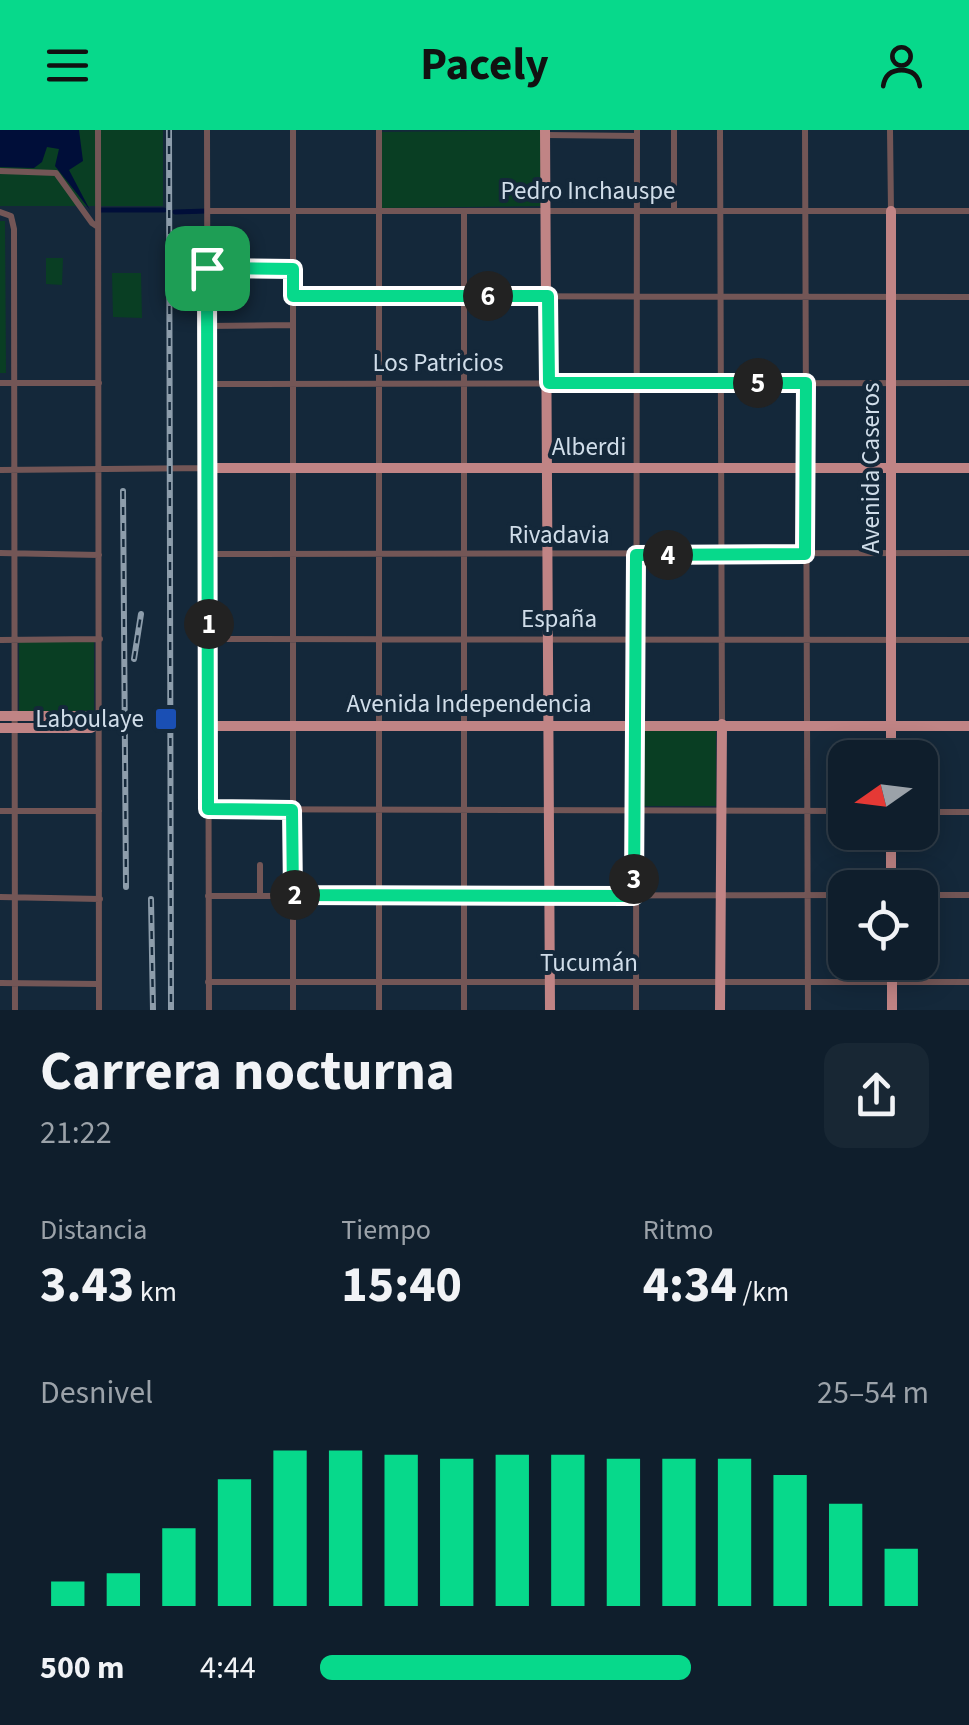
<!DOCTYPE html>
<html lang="es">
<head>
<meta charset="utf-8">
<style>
	body { margin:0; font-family:"Source Sans 3",sans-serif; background:#182734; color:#f1f3f6; height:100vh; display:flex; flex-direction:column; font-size:38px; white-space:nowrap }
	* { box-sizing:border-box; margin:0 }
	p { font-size:32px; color:#9ba2a9 }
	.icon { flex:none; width:55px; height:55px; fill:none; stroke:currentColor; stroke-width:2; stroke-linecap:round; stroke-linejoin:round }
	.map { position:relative; height:880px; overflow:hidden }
	.side { display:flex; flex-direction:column; background:#0f1e2c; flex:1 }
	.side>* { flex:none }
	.needle { width:65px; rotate:256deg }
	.fabs { position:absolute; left:828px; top:610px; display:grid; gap:20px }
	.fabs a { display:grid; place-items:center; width:110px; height:110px; border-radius:20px; background:#0f1e2c; box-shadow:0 5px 25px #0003,0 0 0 2px #2f3c48; font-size:50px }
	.pin { position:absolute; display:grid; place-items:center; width:85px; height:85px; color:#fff; margin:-42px; border-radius:20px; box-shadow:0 5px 15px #0006 }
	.km { position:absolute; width:50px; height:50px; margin:-25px; border-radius:50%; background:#222; color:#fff; font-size:28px; line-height:50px; text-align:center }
	.round { display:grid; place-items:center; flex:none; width:105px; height:105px; border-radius:20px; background:#182734 }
	.overview { display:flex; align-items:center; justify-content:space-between; height:170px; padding:0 40px }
	h1 { font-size:55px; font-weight:700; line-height:75px }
	.metrics { display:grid; grid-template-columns:repeat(3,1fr); gap:15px; height:170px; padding:10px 40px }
	.metrics div { display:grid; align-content:center }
	.metrics b { font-size:50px; font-weight:700 }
	.metrics small { font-size:28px; font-weight:400 }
	.metrics p { font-size:28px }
	.chart { height:280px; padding:20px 40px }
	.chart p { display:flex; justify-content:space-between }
	.chart svg { width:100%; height:180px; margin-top:10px; stroke:#07d98b; stroke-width:6 }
	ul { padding:0 40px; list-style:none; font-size:32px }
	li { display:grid; grid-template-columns:160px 120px 1fr; align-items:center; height:75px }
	li i { height:25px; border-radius:12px; background:#07d98b }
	header { display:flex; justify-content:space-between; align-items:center; height:130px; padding:0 40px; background:#07d98b; color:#111; font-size:45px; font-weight:700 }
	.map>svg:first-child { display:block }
</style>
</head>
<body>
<header><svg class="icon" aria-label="menu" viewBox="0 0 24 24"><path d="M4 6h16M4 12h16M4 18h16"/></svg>Pacely<svg class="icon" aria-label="person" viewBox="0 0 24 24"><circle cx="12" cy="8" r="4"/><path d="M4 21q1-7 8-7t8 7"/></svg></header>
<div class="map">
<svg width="969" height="880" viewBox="0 0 969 880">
	<rect width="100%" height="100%" fill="#14283a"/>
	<path fill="#093e23" d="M0,0H163V76H0Z
		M543,0L544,76L382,78V2Z
		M0,91H5L6,243H0Z
		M46,128H63L62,155L46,154Z
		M112,143H141L142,188L113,187Z
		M19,512H94V583L19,582Z
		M640,600L716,601V676H640Z"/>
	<path fill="#000e39" d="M0,0H79L83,31L69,40L90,80L55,36L59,19L47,17L42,32L34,38L0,37Z"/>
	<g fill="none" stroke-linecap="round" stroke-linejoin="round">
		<path stroke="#000e39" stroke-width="5" d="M100,80H164
			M175,82L208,81"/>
		<path stroke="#735656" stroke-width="6" d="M98,0L99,880
			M207,0L209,880
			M293,0V880
			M379,0V880
			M720,0L722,593
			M805,0L808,880
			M890,0L891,81
			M546,5L637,6
			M0,41L56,43L92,93L98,97
			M208,81H969
			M464,81V880
			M674,81V0
			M0,82L11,86L14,99L15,880
			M207,138L293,139
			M293,166L969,167
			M206,196L293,195
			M0,253H99
			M206,254L969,253
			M0,340L210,338
			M0,423L99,425
			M209,424L969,423
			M209,509L969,510
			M0,510L100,509
			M209,679L845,681
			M0,681H99
			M920,682H969
			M260,735V766
			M920,765H969
			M208,766L845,765
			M0,767L100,769
			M208,852H969
			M0,853L99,854
			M636,880L637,0"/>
		<path stroke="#c08485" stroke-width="10" d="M545,0L550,880
			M891,81V628
			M210,338H969
			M0,586H91L100,593
			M209,596H969
			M0,598H91L100,593
			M891,702V758
			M892,832V880
			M720,880L722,594"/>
		<g stroke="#8d9dab" stroke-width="6">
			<path id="rail" d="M169,0L171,880
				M123,361L126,757
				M134,529L141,484
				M151,769L153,880"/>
		</g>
		<use href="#rail" stroke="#14283a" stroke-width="2.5" stroke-dasharray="8" stroke-linecap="butt"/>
	</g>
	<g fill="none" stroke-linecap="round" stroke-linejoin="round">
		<g stroke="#fff" stroke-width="20">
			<path id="route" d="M207,138L293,139V166H548L549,253H806L805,424L636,425L634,766L293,765L292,680L208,679Z"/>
		</g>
		<use href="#route" stroke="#07d98b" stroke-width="12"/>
	</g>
	<rect fill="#1a4fb4" stroke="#14283a" stroke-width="4" x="154" y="577" width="24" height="24" rx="5"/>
	<g text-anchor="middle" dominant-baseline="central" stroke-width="8" stroke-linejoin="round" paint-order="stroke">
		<g font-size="25" fill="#d0dde9" stroke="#14283a">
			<text x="588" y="61">Pedro Inchauspe</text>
			<text x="438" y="233">Los Patricios</text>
			<text x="589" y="317">Alberdi</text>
			<text transform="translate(871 338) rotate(-90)">Avenida Caseros</text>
			<text x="559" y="405">Rivadavia</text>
			<text x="559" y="489">España</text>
			<text x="469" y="574">Avenida Independencia</text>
			<text x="589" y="833">Tucumán</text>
		</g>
		<g font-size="25" fill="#d0dde9" stroke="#14283a" text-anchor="end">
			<text x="144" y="589">Laboulaye</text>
		</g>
	</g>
</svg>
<div class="fabs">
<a><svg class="needle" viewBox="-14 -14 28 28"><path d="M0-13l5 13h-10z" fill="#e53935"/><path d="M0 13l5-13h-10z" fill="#9ba2a9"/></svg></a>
<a><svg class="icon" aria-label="locate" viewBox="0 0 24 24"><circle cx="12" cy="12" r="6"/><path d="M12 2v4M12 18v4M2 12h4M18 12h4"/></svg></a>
</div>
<div class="pin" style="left:207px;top:138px;background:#1e9e55"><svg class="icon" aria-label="arrive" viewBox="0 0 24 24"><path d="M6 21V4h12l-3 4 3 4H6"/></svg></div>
<b class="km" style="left:209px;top:494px">1</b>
<b class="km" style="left:295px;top:765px">2</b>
<b class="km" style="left:634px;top:749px">3</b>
<b class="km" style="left:668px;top:425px">4</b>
<b class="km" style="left:758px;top:253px">5</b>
<b class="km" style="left:488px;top:166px">6</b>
</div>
<section class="side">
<div class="overview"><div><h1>Carrera nocturna</h1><p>21:22</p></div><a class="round"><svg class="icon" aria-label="share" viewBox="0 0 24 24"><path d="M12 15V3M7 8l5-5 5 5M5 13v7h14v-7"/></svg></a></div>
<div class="metrics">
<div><p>Distancia</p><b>3.43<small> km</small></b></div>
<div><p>Tiempo</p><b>15:40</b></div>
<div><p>Ritmo</p><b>4:34<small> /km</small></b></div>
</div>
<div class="chart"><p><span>Desnivel</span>25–54 m</p>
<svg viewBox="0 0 160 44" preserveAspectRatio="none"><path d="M5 44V38M15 44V36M25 44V25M35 44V13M45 44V6M55 44V6M65 44V7M75 44V8M85 44V7M95 44V7M105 44V8M115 44V8M125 44V8M135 44V12M145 44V19M155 44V30"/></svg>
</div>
<ul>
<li><b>500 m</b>4:44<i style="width:61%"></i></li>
</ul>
</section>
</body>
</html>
